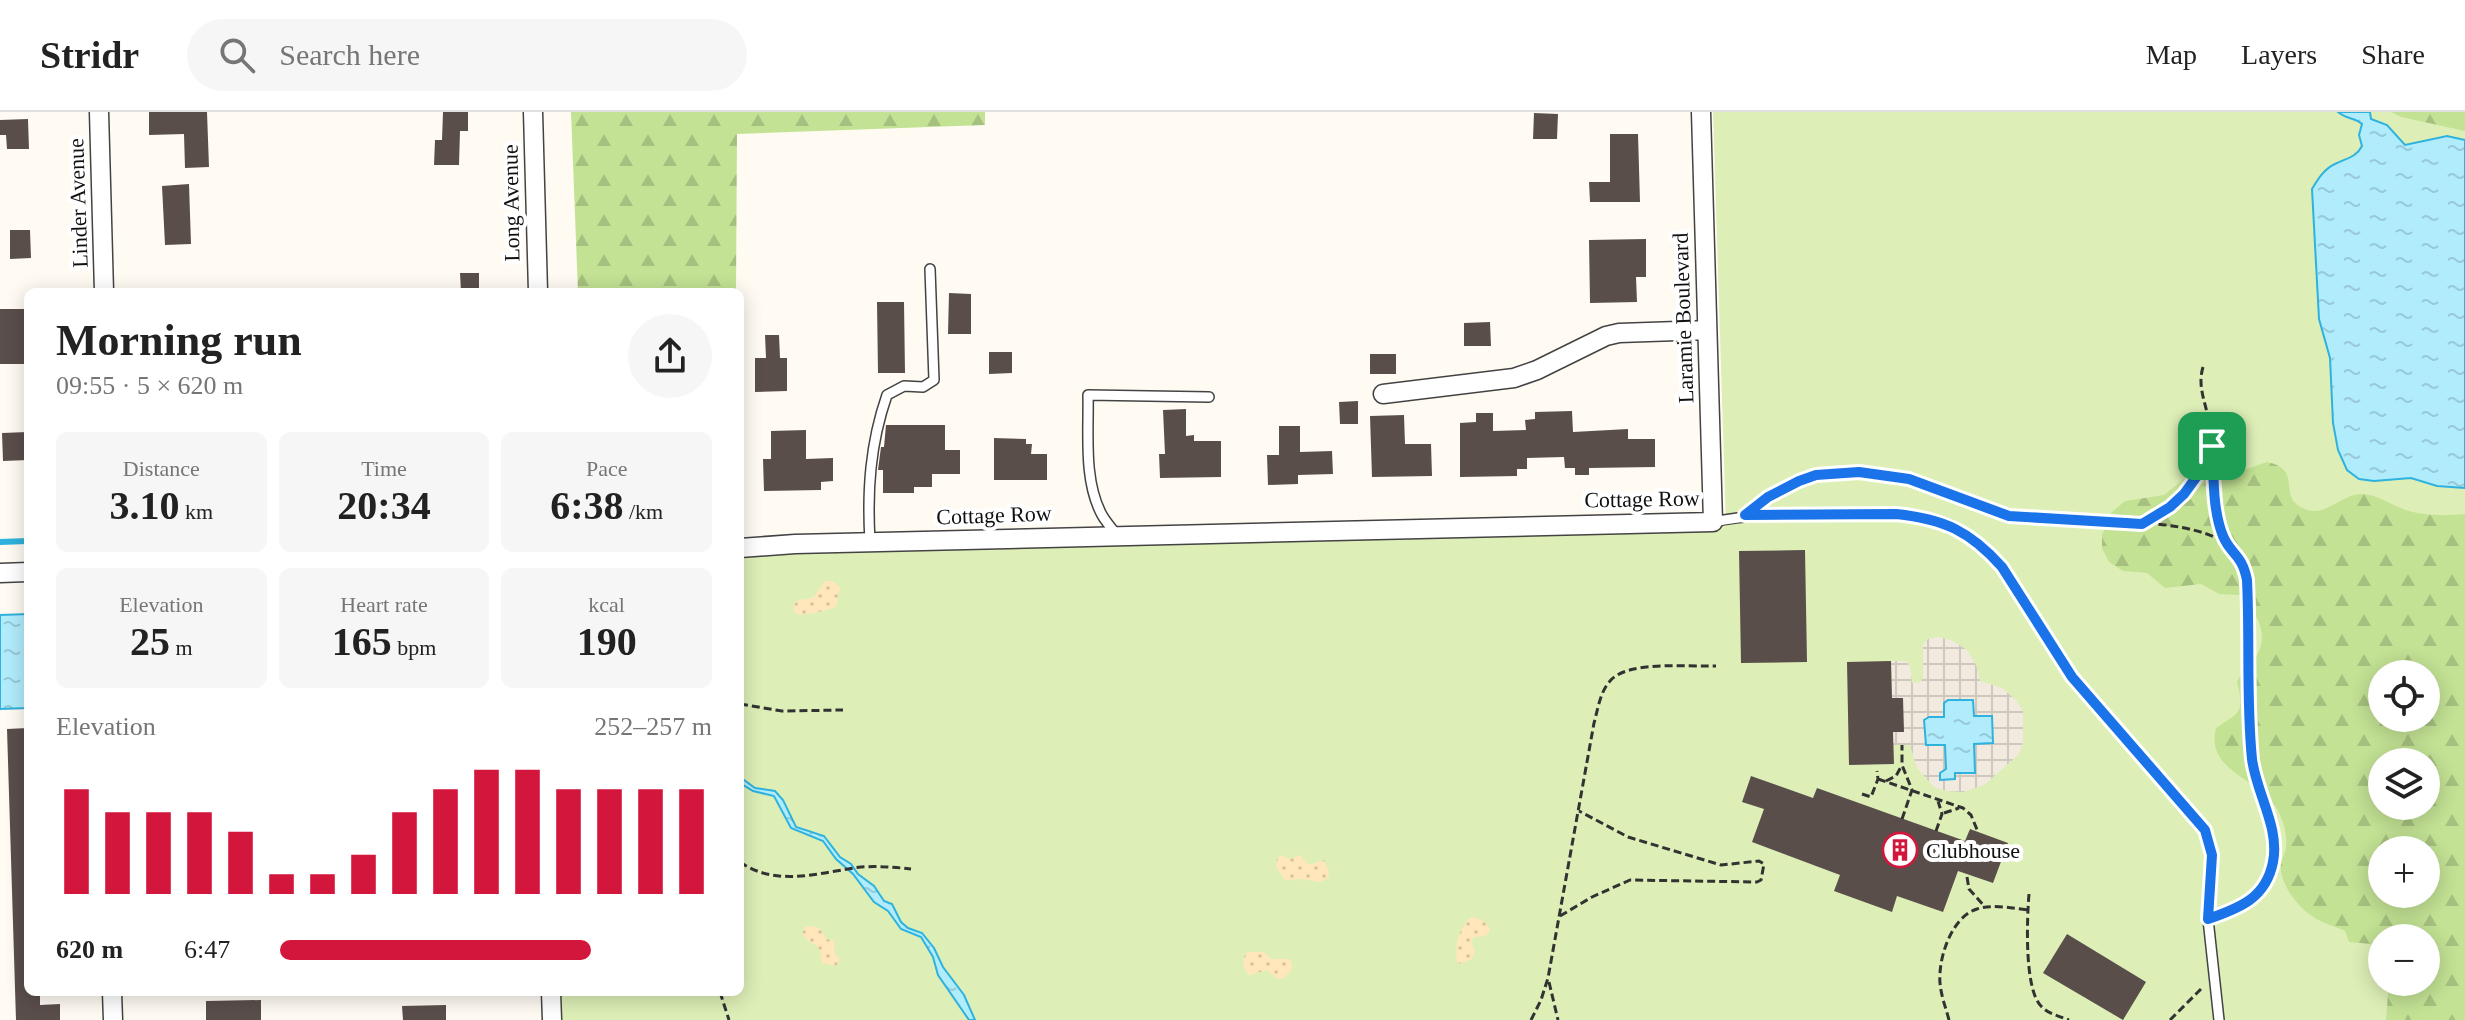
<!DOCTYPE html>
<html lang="en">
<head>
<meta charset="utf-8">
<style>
	body { margin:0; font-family:Georgia,serif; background:#f6f6f6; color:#222; height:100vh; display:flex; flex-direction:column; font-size:30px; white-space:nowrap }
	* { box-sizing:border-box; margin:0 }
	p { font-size:26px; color:#767676 }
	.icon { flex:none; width:44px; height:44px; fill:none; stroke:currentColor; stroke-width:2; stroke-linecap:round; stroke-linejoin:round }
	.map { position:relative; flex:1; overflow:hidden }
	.drawer { position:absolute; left:24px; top:176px; width:720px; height:708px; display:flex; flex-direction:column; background:#fff; border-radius:12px; box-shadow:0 4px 20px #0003 }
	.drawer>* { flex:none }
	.tools { position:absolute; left:2368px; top:548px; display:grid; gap:16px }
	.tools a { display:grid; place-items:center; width:72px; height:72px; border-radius:50%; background:#fff; box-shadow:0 4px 20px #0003; font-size:40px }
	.pin { position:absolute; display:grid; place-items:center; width:68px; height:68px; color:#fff; margin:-34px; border-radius:16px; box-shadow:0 4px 12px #0006 }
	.round { display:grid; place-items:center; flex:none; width:84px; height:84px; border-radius:42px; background:#f6f6f6 }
	.overview { display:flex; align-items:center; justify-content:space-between; height:136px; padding:0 32px }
	h1 { font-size:44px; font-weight:700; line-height:60px }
	.figures { display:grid; grid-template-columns:repeat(3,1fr); gap:12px; height:136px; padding:8px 32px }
	.figures div { display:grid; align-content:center; border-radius:12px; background:#f6f6f6; text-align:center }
	.figures b { font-size:40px; font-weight:700 }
	.figures small { font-size:22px; font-weight:400 }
	.figures p { font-size:22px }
	.chart { height:224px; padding:16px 32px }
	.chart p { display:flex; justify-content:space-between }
	.chart svg { width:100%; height:144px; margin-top:8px; stroke:#d2163c; stroke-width:6 }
	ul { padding:0 32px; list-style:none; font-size:26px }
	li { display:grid; grid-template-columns:128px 96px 1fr; align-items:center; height:60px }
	li i { height:20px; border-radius:10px; background:#d2163c }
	header { display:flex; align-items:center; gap:48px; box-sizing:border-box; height:112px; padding:0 40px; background:#fff; border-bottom:2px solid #e0e0e0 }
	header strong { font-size:38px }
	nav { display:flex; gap:44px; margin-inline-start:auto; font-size:28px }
	.search { width:560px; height:72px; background:#f6f6f6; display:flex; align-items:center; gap:20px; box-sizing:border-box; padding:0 28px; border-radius:44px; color:#767676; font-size:30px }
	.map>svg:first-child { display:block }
</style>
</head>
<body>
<header>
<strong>Stridr</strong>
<div class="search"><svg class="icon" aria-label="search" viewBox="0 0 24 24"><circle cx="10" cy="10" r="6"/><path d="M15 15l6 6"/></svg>Search here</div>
<nav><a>Map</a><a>Layers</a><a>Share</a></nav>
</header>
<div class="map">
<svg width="2465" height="908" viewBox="0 0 2465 908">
	<defs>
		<pattern id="forest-firs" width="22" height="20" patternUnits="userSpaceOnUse" patternTransform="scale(2)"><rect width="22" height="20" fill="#c3e294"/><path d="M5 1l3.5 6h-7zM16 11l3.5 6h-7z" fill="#a6c17f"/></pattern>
		<pattern id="sand-dots" width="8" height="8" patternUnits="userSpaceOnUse" patternTransform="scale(2)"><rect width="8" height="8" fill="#ffe6bb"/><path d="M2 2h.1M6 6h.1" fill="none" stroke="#dac4a0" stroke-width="1.8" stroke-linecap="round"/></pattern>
		<pattern id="plaza-grid" width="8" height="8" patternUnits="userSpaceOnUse" patternTransform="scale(2)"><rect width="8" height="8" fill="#f2eadf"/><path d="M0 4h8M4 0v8" fill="none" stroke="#cec8be"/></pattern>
		<pattern id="water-ripples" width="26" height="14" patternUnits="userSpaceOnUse" patternTransform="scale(2)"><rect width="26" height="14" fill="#b1ecfd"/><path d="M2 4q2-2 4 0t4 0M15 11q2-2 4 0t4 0" fill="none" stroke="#97c9d8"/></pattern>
	</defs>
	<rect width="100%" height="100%" fill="#fffbf3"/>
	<path fill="#ddefb7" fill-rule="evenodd" d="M1713,0H2465V908H560L559,880H740V443L808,437L1726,414ZM2382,562H2426V606H2382ZM2382,650H2426V694H2382ZM2382,738H2426V782H2382ZM2382,826H2426V870H2382Z"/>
	<path fill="url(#forest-firs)" fill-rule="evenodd" d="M571,0H985V13L737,22L736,180H578Z
		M2391,0H2465V19L2401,5Z
		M2267,350C2305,358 2275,385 2305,397C2326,406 2341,381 2363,382C2377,383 2390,392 2403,397C2422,404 2445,404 2465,402V908H2386L2389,870H2426V826H2382V850L2370,849L2371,832L2349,830L2345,819C2335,814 2321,811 2312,804C2298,795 2283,775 2281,759C2280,749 2285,743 2286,735C2288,720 2281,700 2271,689C2251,665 2206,656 2216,616C2240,600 2245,601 2237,570C2242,559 2251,552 2257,543C2270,521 2255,498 2240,483L2219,482L2201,472L2165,476L2147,461L2123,459L2109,450L2102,436V423L2112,400L2125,389L2164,383L2190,362L2244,358ZM2382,562H2426V606H2382ZM2382,650H2426V694H2382ZM2382,738H2426V782H2382Z"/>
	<path fill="url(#sand-dots)" d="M825,469H832L840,475L836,495C828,498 804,504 796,502L793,497C796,484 805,489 814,485Z
		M1281,743L1290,747L1300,743L1309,753L1324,748L1329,760L1328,766L1320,770L1304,767L1285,768L1276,755L1277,747Z
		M1471,805C1480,806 1489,811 1490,820L1485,824L1474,825L1471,830L1475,839L1472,847L1458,852C1453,838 1459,815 1471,805Z
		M813,814L821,817L826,827L835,829L834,840L840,848L836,854L822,851C820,826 812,837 802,822L805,815Z
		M1248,840H1263L1271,847H1288L1292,851V857L1283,867H1278L1267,858L1249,863C1242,857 1241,846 1248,840Z"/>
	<path fill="url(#plaza-grid)" fill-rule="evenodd" d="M1939,525L1953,529L1967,538L1976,553L1980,569L2002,576L2016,588L2023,599V630L2018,643L1984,673L1963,680L1947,679L1934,675L1917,656L1910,633H1893V620H1903V586H1892L1891,549H1906L1910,555L1912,571L1921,570L1923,565V533L1928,527ZM1929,605H1973L1955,661L1946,658L1945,632Z"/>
	<path fill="url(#water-ripples)" stroke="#2fb2dd" stroke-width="2" d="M2338,0H2370L2371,7L2387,13L2405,33L2447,24L2465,28V376L2437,374L2411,366L2374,369L2359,367L2347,358L2338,338L2333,311L2330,246L2319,207L2312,77C2318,67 2324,57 2335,52C2346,46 2356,46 2362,34L2359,23L2362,12C2356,6 2346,7 2338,0Z
		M28,502V596L0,597V503Z
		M1948,588H1973L1974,604H1992L1993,631L1974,632L1975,661H1955V667L1940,668V661L1946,657L1945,633H1926L1924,608L1929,605H1944V591Z
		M740,665L755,676L775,679L783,688L796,715L824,724L840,745L851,752L858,762L874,774L884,789L892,792L901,810L908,816L922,821L934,836L943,855L964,883L975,908H969L938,863L933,845L921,825L901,817L888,799L874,790L853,762L836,747L823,729L791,716L774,684L753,679L740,671Z"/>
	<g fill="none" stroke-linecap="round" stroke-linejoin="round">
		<path stroke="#2fb2dd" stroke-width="6" d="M0,430L28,429"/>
	</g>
	<path fill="#5a4e4b" d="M149,0H207L209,55L185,56L184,22L149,23Z
		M443,0H468V19H460L459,53H434L435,28H442Z
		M1534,1L1558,2L1557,27H1533Z
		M28,7L29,37H7L6,23H0V8Z
		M1610,22H1638L1640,90H1590L1589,70H1610Z
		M189,72L191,132L165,133L162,74Z
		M10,118H30L31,146L10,147Z
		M1646,127V165H1636L1637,190L1590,191L1589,128Z
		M460,161H479V180H461Z
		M949,181L971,182V222H948Z
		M877,190H904L905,261H878Z
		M0,197H25L27,252H0Z
		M1490,210L1491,234H1464V211Z
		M765,223H779L780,246H787V279L755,280V246H766Z
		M989,240H1012V261L989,262Z
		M1370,242H1396V262H1370Z
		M1358,289V312H1340L1339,290Z
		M1186,297V324L1194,323V329H1221V365L1160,366L1159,342H1165L1163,298Z
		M1572,299L1573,320L1628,317V327H1655V355L1589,356V363H1575V356H1565L1564,345L1527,346V357H1517V364L1460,365V311L1476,310V301H1493V319L1526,318L1525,308L1535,307V300Z
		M1404,303L1405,332H1431L1432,364L1372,365L1370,304Z
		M886,313H945V338H960V362H932V375H914V381H883V358H878L881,335H884Z
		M1279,314H1300V340L1332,339L1333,362L1298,363V372L1268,373L1267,343H1279Z
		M806,318V347L833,346V369L821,370V378L764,379L763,347H771V319Z
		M28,320V348L3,349L2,321Z
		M994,326L1026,327V332H1032L1031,342H1047V368H994Z
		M1805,438L1807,550L1741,551L1739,439Z
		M1891,549L1892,586H1903L1904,620H1893L1894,652L1849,653L1847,550Z
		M28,616V880H40V893L60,892V908H16L7,617Z
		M1751,664L1813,686L1817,676L1965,729L1970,717L2008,731L1993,771L1958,759L1943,800L1897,784L1892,800L1834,779L1840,763L1752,730L1764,697L1742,690Z
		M2067,822L2146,870L2123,908L2043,861Z
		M261,888V908H206V889Z
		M446,893V908H403L402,894Z"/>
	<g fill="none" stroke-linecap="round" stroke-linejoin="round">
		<g stroke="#434343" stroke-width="12">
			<path id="service" d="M1713,410C1755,401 1795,403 1837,402C1872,402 1909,398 1943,410C1967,419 1984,435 2002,455L2072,565L2207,721L2212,754L2208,807L2219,908
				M1117,423C1112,417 1106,410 1102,403C1083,368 1089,320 1088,283L1209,285
				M870,430C867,379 870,332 887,283L904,274L923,275L934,268L930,157"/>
		</g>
		<g stroke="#434343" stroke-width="21">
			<path id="minor" d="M99,0L104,180
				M533,0L538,180
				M1383,282L1514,266L1537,258L1606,224L1619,221L1707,218
				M740,436L795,432L1713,410L1701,0
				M0,461L28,460
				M112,880L113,908
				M551,880L552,908"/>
		</g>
		<path stroke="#323232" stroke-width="3" stroke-dasharray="8 4" stroke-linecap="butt" d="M2203,255C2197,275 2206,291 2209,310C2217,350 2208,396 2228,433
			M1764,388C1816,348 1885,355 1943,379C1966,389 1987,400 2012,404C2069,414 2181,400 2227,432C2240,441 2244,453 2247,468L2251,631L2256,670L2272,719L2274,749L2260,782L2249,791L2221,803
			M2142,412C2174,394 2199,372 2211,337
			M740,592L782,599L843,598
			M1878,667L1963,696L1971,703L1978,720
			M1886,669L1896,664L1902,653
			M1862,682L1871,685L1878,667L1877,659
			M1944,701L1959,696
			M1902,707L1912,678L1902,653V633
			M1936,719L1942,702L1938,689
			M740,750C777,776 821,760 861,755C878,754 894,755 911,757
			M1967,765L1969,777L1985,795
			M2029,782C2027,806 2024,877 2041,894C2048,902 2059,904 2069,908
			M1560,804L1592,785L1630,768L1757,770L1761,768L1764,752L1759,749L1721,753L1628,725L1579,699
			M1549,870L1558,908
			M720,880L729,908
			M1531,908L1541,888L1548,866L1594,611C1598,597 1600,580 1610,569C1627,548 1691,555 1716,554
			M1949,908C1946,896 1941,884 1940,871C1938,847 1951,805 1977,797C1992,792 2012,796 2028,798
			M2170,908L2201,877"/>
		<use href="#service" stroke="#fff" stroke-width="9"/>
		<use href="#minor" stroke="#fff" stroke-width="18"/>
	</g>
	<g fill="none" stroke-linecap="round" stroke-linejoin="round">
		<g stroke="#fff" stroke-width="16">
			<path id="route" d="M2212,334C2214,362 2212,397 2223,424C2231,443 2242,442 2247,468C2250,527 2246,588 2252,647C2256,681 2280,715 2273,750C2266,786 2240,796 2208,807L2212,743L2205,718L2072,565L2002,455C1970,419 1944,407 1896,402L1745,403L1768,385L1799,369L1816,363L1859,360L1909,367L2009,404L2142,412L2170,395L2184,382L2205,353Z"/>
		</g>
		<use href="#route" stroke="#1a73e8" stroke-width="10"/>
	</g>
	<defs>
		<g id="building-ring" transform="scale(1.8)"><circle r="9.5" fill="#fff" stroke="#d2163c" stroke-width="1.5"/><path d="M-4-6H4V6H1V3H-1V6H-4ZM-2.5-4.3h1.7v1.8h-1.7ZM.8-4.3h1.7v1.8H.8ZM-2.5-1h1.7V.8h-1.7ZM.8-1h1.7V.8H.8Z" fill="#d2163c"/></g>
	</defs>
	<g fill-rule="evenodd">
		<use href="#building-ring" x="1900" y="738"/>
	</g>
	<g text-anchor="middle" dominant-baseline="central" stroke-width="8" stroke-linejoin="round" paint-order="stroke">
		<g font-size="22" fill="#101010" stroke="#fff">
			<text transform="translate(78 91) rotate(-92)">Linder Avenue</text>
			<text transform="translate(511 91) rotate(-91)">Long Avenue</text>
			<text transform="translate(1683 206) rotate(-92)">Laramie Boulevard</text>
			<text transform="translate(1642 387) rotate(-1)">Cottage Row</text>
			<text transform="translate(994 403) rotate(-2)">Cottage Row</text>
		</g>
		<g font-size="22" fill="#101010" stroke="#fff" text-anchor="start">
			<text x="1926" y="738">Clubhouse</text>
		</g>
	</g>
</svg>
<div class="tools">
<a><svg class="icon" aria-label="locate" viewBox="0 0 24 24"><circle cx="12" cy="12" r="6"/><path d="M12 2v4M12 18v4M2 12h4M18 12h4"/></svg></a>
<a><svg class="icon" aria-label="layers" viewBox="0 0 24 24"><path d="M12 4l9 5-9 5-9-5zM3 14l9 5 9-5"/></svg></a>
<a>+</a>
<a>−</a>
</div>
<div class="pin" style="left:2212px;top:334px;background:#1e9e55"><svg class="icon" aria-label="arrive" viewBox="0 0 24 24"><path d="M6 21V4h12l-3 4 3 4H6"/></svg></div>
<section class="drawer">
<div class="overview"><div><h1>Morning run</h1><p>09:55 · 5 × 620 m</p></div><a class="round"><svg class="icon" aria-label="share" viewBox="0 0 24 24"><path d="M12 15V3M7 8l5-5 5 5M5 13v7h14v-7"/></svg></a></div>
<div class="figures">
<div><p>Distance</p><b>3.10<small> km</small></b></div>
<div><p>Time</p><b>20:34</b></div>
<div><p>Pace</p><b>6:38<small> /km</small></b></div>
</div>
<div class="figures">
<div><p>Elevation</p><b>25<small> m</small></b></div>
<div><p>Heart rate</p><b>165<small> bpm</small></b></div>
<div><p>kcal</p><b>190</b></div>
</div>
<div class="chart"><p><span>Elevation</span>252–257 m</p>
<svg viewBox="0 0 160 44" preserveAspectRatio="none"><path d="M5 44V12M15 44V19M25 44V19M35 44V19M45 44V25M55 44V38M65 44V38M75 44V32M85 44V19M95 44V12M105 44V6M115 44V6M125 44V12M135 44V12M145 44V12M155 44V12"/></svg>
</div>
<ul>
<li><b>620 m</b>6:47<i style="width:72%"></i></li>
</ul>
</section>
</div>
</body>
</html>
